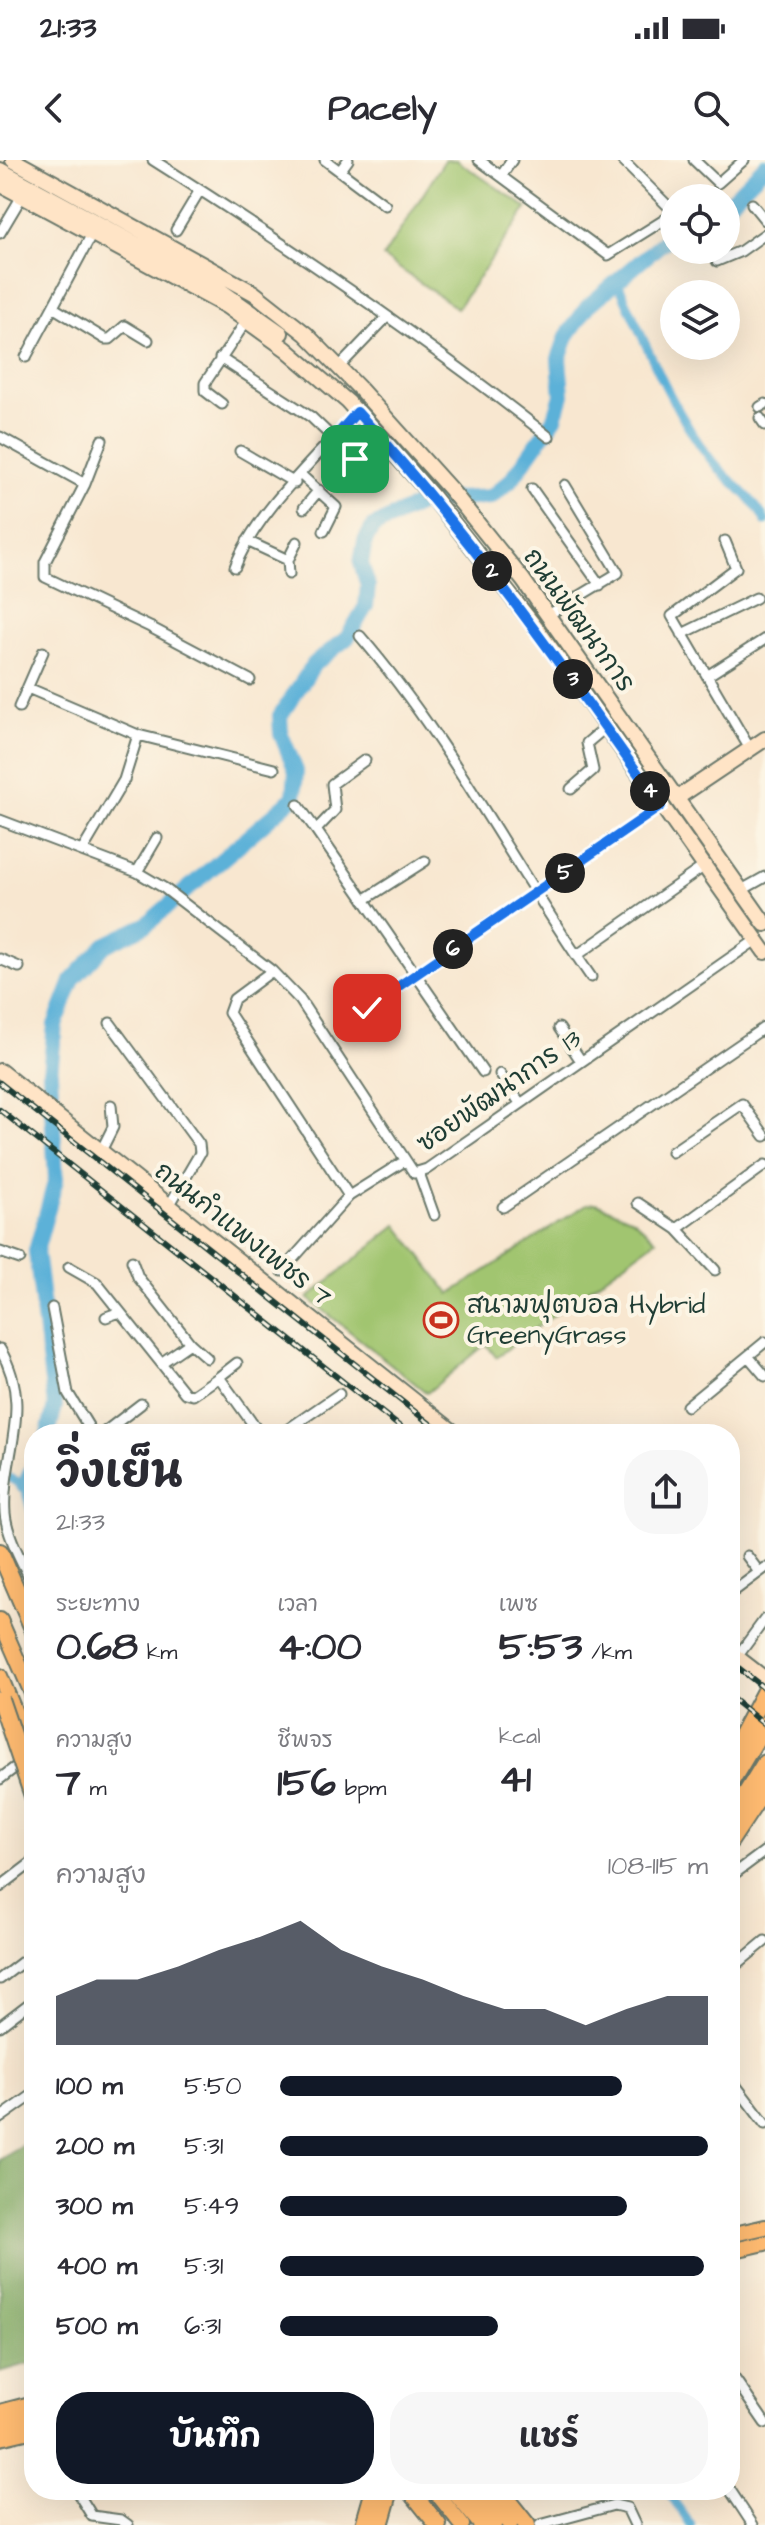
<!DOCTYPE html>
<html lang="th">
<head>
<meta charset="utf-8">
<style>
	body { margin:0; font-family:"Architects Daughter","Playpen Sans Thai",sans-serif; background:#f7f7f7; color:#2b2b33; height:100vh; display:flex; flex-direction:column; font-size:30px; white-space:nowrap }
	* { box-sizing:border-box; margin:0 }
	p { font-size:26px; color:#7c7c81 }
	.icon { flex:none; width:44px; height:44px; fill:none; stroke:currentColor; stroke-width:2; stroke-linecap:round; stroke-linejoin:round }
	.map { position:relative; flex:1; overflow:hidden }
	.drawer { position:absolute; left:24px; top:1264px; width:716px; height:1076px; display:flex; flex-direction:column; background:#fff; border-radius:32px; box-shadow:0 8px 32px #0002 }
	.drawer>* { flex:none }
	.buttons { position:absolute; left:660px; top:24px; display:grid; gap:16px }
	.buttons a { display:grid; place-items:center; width:80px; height:80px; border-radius:50%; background:#fff; box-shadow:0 8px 32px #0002; font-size:40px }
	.pin { position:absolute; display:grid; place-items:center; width:68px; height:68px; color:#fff; margin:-34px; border-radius:16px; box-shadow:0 4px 12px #0006 }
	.km { position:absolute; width:40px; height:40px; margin:-20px; border-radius:50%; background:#222; color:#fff; font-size:22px; line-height:40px; text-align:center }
	.round { display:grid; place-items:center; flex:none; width:84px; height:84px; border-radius:32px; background:#f7f7f7 }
	.overview { display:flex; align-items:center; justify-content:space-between; height:136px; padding:0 32px }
	h1 { font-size:44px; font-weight:700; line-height:60px }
	.stats { display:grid; grid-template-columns:repeat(3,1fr); gap:12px; height:136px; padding:8px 32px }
	.stats div { display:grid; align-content:center }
	.stats b { font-size:40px; font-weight:700 }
	.stats small { font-size:22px; font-weight:400 }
	.stats p { font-size:22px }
	.chart { height:224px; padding:16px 32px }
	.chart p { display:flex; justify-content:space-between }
	.chart svg { width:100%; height:144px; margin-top:8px; fill:#111827; opacity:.7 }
	.button { display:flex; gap:16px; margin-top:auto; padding:16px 32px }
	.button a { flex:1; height:92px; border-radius:32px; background:#111827; color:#fff; font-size:32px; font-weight:700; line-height:92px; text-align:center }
	.button a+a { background:#f7f7f7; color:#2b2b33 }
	ul { padding:0 32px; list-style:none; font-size:26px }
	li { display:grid; grid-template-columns:128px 96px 1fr; align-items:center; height:60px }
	li i { height:20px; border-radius:10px; background:#111827 }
	.status { display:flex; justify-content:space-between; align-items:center; height:56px; padding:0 40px; background:#fff; direction:ltr }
	.status svg { height:22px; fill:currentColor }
	header { display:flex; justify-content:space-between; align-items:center; height:104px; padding:0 32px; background:#fff; font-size:36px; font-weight:700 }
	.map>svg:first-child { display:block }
</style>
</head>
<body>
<div class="status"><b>21:33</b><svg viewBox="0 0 49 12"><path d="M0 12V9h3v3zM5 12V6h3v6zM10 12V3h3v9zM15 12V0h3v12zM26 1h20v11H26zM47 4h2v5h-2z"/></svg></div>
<header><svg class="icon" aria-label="back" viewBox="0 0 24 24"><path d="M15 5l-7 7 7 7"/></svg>Pacely<svg class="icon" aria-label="search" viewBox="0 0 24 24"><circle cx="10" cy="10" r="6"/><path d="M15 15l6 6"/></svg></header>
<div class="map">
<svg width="765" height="2365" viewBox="0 0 765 2365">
	<rect width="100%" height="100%" fill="#fcf5e5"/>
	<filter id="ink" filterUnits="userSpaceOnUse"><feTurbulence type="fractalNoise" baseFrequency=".0125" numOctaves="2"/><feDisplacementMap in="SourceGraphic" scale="16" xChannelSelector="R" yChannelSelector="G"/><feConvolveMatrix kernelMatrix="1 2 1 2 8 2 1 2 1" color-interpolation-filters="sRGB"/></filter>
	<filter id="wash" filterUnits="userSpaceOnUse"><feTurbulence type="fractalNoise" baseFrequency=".006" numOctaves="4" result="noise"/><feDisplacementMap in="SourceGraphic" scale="32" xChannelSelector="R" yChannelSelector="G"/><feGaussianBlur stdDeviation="1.8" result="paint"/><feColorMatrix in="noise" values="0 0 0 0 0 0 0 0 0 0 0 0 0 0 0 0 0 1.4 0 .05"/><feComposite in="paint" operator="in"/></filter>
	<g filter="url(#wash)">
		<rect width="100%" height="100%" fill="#f8e7d0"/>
		<path fill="#a1c56f" stroke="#608152" stroke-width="2" d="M445,0H456L527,48L457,148L383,97Z
			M596,1043L633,1059L656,1080L496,1197L486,1184L427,1233L308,1138L397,1065L450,1134L587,1044Z"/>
		<path fill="#80aa62" stroke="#50744b" stroke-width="2" d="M34,1976V2202L0,2212V2000Z"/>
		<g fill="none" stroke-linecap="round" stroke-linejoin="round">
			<path stroke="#5cb1d8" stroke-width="9" d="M617,121C645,181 670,248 712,301C729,322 753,336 765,361
				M0,1313L24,1326L34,1361
				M666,2330L691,2365"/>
			<path stroke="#5cb1d8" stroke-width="16" d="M726,45L765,6
				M48,1274L55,1246L36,1091L56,1019L50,913L55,865L73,819L105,785L146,765L294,637L296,611L281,574L280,556L314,504L347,478L366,446L368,426L361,403L365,381L373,367L426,341L491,337L512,319L555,258L562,235L559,199L567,176L588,146L674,73
				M24,1326L34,1306"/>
		</g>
	</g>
	<g filter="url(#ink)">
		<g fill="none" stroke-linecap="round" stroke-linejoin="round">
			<g stroke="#6b786b" stroke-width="13">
				<path id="street" d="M153,0C289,86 423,177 549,277
					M325,0L385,45
					M479,0L608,95L672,55L669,47L622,0
					M694,0L718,23L744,0
					M340,11L348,0
					M501,16L512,0
					M752,44L765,60
					M176,70L200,30
					M0,73L22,36
					M717,101L741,91L765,74
					M54,148L105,179H110L125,166L148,180
					M26,197L92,74
					M220,198L311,257L355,299
					M339,207L386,158
					M222,244L205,231V223L247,160
					M760,247L765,244
					M760,258L765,265
					M0,277L85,324
					M102,280L85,324L45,402V417L150,467L250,520
					M240,291L295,323
					M301,315L336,347L324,371
					M532,329L600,425
					M304,348L319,330
					M247,381L288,400
					M725,381L736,408L672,456L750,589
					M235,407C255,353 318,296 357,252
					M289,414L288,400L297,382
					M548,455L618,413L565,325
					M682,474L756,438
					M360,476C450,580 513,705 591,817
					M707,516L765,479
					M28,528L138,575L274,609
					M19,547L43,492
					M365,600L332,624L335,650L316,670L483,912
					M571,629L593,610L587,583L606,567
					M298,645L316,670
					M0,660L137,712L164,728L272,811L300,840L414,1013L427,1009L756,780
					M82,691L124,620L138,575
					M137,712L157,678
					M740,731L765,717
					M364,740L425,701
					M576,796L703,707
					M0,799L19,807
					M272,811L234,839L229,853L349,1036
					M367,848L661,646
					M110,863L199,984L200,993L169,1046
					M559,868L581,901
					M500,914L520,943
					M101,991L113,967L111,945
					M672,992L742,944L765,976
					M419,1013L434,1055
					M638,1043L677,1069L715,1110
					M503,1047L765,867
					M677,1069L765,1005
					M0,1092L20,1099
					M132,1101L138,1117L190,1183
					M69,1107L97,1123L185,1233L193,1235L219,1217L260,1274
					M282,1111L349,1036L403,1002
					M52,1148L68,1233L93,1274
					M106,1157L120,1152
					M0,1189C35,1248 1,1296 5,1353C7,1377 24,1405 34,1427
					M748,1196L765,1216
					M161,1203L190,1183L207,1198
					M219,1217L237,1203
					M687,1246L765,1182
					M102,1274L141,1244
					M281,1274L339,1234
					M747,1396L759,1412
					M730,1434L765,1408
					M737,1497L765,1459
					M0,1619L22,1602
					M730,1717L765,1691
					M0,1727L34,1701
					M730,1810L765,1781
					M0,1819L34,1793
					M0,1866L34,1840
					M730,1918L765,1964
					M0,1958L34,1934
					M730,2212L765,2263
					M76,2330L92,2356L121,2360L128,2365
					M730,2330L753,2365
					M540,2365L614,2345L627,2348L635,2365"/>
			</g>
			<g stroke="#6b786b" stroke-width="18">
				<path id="secondary" d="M13,0L254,133L306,174L360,229L450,329L523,420L765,764
					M0,10L217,128L281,173
					M0,24L226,146L286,189L348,242L432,336L540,473L765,792
					M677,638L765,579
					M0,911L456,1274
					M730,1492L765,1519"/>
			</g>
			<g stroke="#6b786b" stroke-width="18">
				<path id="primary" d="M0,1460L34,1538
					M0,1516L34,1598
					M730,2075L765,2067
					M730,2091L765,2083
					M0,2252L34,2243
					M0,2265L34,2256
					M0,2278L34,2270
					M434,2330L462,2365
					M452,2330L481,2365
					M465,2330L494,2365
					M481,2330L510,2365"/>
			</g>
			<g stroke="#6b786b" stroke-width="20">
				<path id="highway" d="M0,1392L34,1471
					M730,1597L765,1531
					M730,1623L765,1564
					M730,1660L765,1603
					M730,1681L765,1628
					M410,2330L438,2365
					M499,2330L527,2365
					M364,2365L374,2330
					M380,2365L390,2330"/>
			</g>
			<use href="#street" stroke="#fff" stroke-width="9"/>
			<use href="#secondary" stroke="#ffe4c6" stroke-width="14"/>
			<use href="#primary" stroke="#ffbb71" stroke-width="14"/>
			<use href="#highway" stroke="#ffbb71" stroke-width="16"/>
			<g stroke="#1f3d34" stroke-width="6">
				<path id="rail" d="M0,923L443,1274
					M0,950L409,1274
					M730,1501L765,1529
					M730,1537L765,1565"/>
			</g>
			<use href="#rail" stroke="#fcf5e5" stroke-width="3" stroke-dasharray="9" stroke-linecap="butt"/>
			<g stroke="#6b786b" stroke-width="20" stroke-linecap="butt">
				<path id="highway-bridge" d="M0,1539L34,1639"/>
			</g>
			<use href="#highway-bridge" stroke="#ffbb71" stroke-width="16"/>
		</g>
	</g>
	<g fill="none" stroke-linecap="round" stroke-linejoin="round" filter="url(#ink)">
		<g stroke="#fff" stroke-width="16">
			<path id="route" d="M355,299L335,277L357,252C470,375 565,510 661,646L367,848"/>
		</g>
		<use href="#route" stroke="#1a73e8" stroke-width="10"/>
	</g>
	<defs>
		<g id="stadium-ring" transform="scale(1.8)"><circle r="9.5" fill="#fcf5e5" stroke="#c8321e" stroke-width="1.5"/><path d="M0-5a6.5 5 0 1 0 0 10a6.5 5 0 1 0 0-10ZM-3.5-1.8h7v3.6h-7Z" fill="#c8321e"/></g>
	</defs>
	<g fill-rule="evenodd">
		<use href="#stadium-ring" x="441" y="1160"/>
	</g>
	<g text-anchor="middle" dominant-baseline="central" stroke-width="8" stroke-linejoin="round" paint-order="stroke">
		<g font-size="26" fill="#1f3d34" stroke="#fcf5e5">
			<text transform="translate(579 460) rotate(54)">ถนนพัฒนาการ</text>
			<text transform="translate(499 931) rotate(-35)">ซอยพัฒนาการ 13</text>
			<text transform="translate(243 1074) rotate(38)">ถนนกำแพงเพชร 7</text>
		</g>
		<g font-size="26" fill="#1f3d34" stroke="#fcf5e5" text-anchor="start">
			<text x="467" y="1145">สนามฟุตบอล Hybrid<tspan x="467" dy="30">GreenyGrass</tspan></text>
		</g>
	</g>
</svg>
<div class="buttons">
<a><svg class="icon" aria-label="locate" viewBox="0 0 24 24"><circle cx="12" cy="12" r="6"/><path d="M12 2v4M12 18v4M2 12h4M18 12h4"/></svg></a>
<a><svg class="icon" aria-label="layers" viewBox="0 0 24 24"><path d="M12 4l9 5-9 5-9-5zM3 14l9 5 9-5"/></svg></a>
</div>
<div class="pin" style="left:355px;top:299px;background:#1e9e55"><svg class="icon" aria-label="arrive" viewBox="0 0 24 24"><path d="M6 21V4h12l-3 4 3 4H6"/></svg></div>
<div class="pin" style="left:367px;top:848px;background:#d93025"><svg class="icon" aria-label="check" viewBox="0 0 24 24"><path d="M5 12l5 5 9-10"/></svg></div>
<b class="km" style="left:492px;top:411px">2</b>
<b class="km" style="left:573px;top:519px">3</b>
<b class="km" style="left:650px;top:631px">4</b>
<b class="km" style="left:565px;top:713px">5</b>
<b class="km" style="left:453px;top:789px">6</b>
<section class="drawer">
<div class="overview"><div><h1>วิ่งเย็น</h1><p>21:33</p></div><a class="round"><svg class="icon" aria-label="share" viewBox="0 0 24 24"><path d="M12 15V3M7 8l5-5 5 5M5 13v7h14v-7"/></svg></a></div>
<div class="stats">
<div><p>ระยะทาง</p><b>0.68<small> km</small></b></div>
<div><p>เวลา</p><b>4:00</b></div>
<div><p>เพซ</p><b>5:53<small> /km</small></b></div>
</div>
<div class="stats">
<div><p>ความสูง</p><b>7<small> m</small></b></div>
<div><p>ชีพจร</p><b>156<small> bpm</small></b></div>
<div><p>kcal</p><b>41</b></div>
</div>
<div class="chart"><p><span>ความสูง</span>108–115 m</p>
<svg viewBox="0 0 160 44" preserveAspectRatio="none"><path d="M0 44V29L10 24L20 24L30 20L40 15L50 11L60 6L70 15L80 20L90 24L100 29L110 33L120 33L130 38L140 33L150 29L160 29V44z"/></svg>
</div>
<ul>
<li><b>100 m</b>5:50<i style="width:80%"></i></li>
<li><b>200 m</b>5:31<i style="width:100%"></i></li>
<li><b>300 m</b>5:49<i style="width:81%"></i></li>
<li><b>400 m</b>5:31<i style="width:99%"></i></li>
<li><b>500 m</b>6:31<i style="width:51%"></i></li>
</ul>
<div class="button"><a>บันทึก</a><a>แชร์</a></div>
</section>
</div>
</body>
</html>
